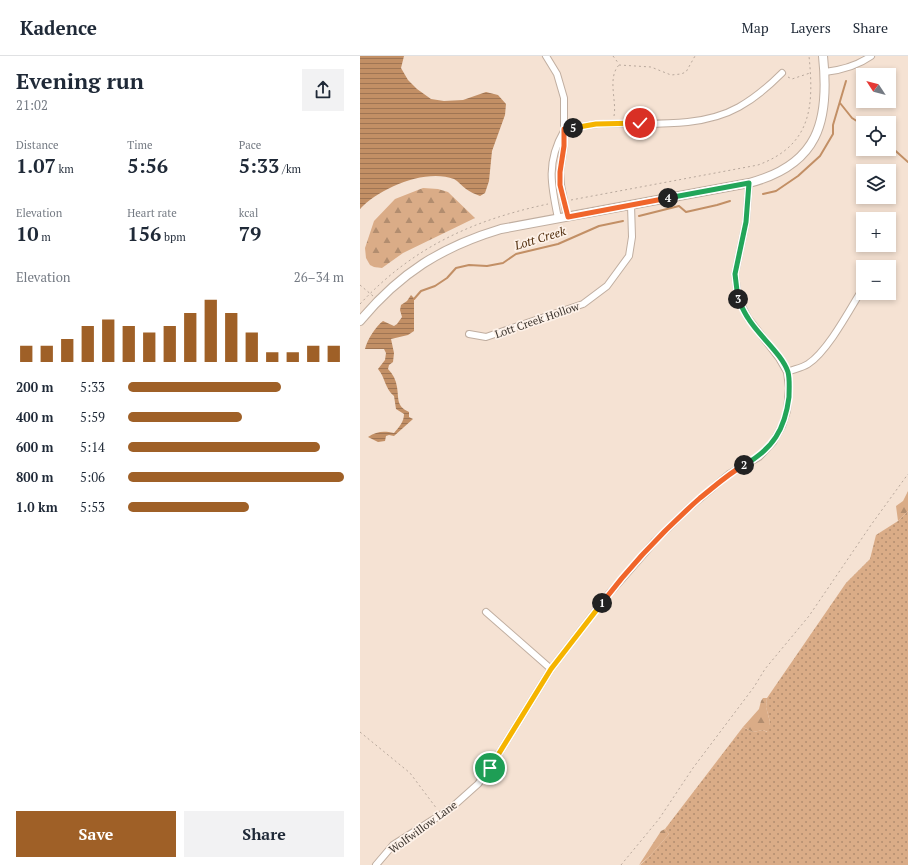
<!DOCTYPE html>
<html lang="en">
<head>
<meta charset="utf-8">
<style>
	body { margin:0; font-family:"PT Serif",serif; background:#f2f2f3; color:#1f2937; height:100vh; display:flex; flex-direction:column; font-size:15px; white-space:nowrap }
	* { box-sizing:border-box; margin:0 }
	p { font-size:13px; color:#747a83 }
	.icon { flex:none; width:22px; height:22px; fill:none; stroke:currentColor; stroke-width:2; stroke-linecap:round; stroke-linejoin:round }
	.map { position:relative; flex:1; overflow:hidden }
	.sheet { display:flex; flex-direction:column; background:#fff; width:360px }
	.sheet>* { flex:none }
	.needle { width:26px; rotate:306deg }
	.fabs { position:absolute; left:496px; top:12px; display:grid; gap:8px }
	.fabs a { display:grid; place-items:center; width:40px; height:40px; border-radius:0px; background:#fff; box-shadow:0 2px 6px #0003; font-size:20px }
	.pin { position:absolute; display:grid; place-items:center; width:34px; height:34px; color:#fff; margin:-17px; border:2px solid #fff; border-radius:50%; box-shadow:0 1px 4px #0007 }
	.km { position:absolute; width:20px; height:20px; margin:-10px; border-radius:50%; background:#222; color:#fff; font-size:11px; line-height:20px; text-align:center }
	.round { display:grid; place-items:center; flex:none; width:42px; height:42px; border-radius:0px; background:#f2f2f3 }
	.overview { display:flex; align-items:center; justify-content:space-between; height:68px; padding:0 16px }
	h1 { font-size:22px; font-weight:700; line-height:30px }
	.stats { display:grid; grid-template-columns:repeat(3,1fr); gap:6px; height:68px; padding:4px 16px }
	.stats div { display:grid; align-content:center }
	.stats b { font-size:20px; font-weight:700 }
	.stats small { font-size:11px; font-weight:400 }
	.stats p { font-size:11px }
	.chart { height:112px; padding:8px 16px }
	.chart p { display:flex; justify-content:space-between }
	.chart svg { width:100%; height:72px; margin-top:4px; stroke:#9f6027; stroke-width:6 }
	.cta { display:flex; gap:8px; margin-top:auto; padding:8px 16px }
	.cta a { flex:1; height:46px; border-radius:0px; background:#9f6027; color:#fff; font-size:16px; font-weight:700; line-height:46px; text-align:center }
	.cta a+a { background:#f2f2f3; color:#1f2937 }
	ul { padding:0 16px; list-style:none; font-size:13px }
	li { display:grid; grid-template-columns:64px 48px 1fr; align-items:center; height:30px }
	li i { height:10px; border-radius:5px; background:#9f6027 }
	header { display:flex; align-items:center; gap:24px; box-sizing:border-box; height:56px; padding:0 20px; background:#fff; border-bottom:1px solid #e0e1e3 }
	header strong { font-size:19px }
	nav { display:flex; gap:22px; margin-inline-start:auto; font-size:14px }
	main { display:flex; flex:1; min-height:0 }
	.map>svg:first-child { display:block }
</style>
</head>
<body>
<header>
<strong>Kadence</strong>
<nav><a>Map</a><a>Layers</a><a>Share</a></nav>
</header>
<main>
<section class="sheet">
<div class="overview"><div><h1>Evening run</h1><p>21:02</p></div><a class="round"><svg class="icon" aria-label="share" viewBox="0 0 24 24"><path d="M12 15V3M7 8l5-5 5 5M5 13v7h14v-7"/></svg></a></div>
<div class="stats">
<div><p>Distance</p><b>1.07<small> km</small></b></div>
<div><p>Time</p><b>5:56</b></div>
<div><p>Pace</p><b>5:33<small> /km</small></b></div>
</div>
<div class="stats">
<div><p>Elevation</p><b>10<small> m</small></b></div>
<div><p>Heart rate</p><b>156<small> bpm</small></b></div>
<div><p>kcal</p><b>79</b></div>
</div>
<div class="chart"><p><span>Elevation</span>26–34 m</p>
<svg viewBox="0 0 160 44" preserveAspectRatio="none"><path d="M5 44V34M15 44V34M25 44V30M35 44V22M45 44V18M55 44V22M65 44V26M75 44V22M85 44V14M95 44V6M105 44V14M115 44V26M125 44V38M135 44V38M145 44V34M155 44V34"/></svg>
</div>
<ul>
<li><b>200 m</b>5:33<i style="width:71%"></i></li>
<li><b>400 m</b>5:59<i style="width:53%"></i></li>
<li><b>600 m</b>5:14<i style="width:89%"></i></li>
<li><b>800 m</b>5:06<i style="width:100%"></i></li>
<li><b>1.0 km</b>5:53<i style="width:56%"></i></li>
</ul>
<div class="cta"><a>Save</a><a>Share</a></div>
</section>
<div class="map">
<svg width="548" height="809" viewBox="0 0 548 809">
	<defs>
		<pattern id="grass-dots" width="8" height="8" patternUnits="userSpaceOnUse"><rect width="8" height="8" fill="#daac87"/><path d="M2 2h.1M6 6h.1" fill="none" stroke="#b28d6f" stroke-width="1.8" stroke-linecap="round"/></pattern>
		<pattern id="forest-firs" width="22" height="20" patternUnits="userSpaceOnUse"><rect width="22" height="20" fill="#daac87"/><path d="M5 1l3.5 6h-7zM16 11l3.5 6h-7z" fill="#b28d6f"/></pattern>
		<pattern id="water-rules" width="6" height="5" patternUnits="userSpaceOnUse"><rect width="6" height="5" fill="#c28f65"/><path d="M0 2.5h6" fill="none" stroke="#9f7554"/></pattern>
	</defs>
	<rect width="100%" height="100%" fill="#f5e2d3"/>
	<path fill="url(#grass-dots)" d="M548,455V809H280L290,800L309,778L305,773L383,671L393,676L403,674L407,676L410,666L406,651L407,642L486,527L510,503L516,479L538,465Z"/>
	<path fill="url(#forest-firs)" d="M63,132L78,133L88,136L115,162L43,197L22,212L14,211L10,209L6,202L5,192L14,165L35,143Z
		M548,435V455L538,465L536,450L543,445Z
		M403,642H407L406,651L410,666L408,676L403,674L393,676L383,671L399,653L401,645Z
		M305,773L309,778L290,800L279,809L301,775Z"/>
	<path fill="url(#water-rules)" d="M0,0H44L41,12L48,24L57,33L71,43L84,45L103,44L126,36L138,39L146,48L145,59L132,95L129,125L125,137L120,140C115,138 110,136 106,133C102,130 98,125 94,123C66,112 19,132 0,153Z
		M51,239L54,242V275L48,279L31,283L34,297L33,306L29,309L28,313C33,318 36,324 37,331C39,343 36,350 49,356V361L53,363L34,380L29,379L26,380L25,385L18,386L8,381C17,375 24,375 34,377C39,371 44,366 44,358L36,353L34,340C25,333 25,321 18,313L25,304L26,297L24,293H5C7,284 16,270 23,265L34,270L37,268L42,261L40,254L41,249L47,245Z"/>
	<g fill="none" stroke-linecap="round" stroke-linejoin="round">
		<path stroke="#c28f65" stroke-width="2" d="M480,47L492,62L503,69
			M529,89L548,106
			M403,138L416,135L438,120L460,100L473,78V69L486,25
			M279,160L319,150L326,156L357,149L370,145
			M54,243L61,235L75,230L87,222L96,212L109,209L127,210L143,207L156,198L198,188L239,170L263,165"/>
		<g stroke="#c0aea0" stroke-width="8">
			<path id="minor" d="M186,0L197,18L204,42V90L200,116L201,129L207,161
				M465,16C482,14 497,10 511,0
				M205,73C215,72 227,69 238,68C283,66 338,74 379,51C395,42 409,30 422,17
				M198,162C191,129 186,106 204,75
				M109,278L126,281L223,248L247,230L269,200L272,181L271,149
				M427,316C434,313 442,312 448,308C468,295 490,253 503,232
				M126,556L191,613
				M16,809L33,789L90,753L118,728L130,712L191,613L248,539L295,485L330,451L369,418L399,401L413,386L422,370L427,355L429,332L427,316L419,302L388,262L378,242L375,218L386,166L389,127"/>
		</g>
		<g stroke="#c0aea0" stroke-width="10">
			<path id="tertiary" d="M0,265C40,217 81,191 141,173L389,127C458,109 470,66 463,0"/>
		</g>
		<path stroke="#b8a89c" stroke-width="1" stroke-dasharray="2 3" stroke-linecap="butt" d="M253,0L259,8
			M259,9L291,11L311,19L321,18L326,16L335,0
			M428,21L432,23L450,17
			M254,60C257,45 247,22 259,9
			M211,144L398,109C452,89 454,50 449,0
			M0,229L13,240
			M0,248C53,191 113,164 188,148
			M0,676L50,717L77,753
			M261,809L299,763L333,712L394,631L405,613L449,560L511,469L548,418"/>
		<use href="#minor" stroke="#fff" stroke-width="6"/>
		<use href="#tertiary" stroke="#fff" stroke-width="8"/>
	</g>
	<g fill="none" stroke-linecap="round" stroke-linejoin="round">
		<g stroke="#fff" stroke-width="8">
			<path id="split-1" d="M130,712L191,613L242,547"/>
		</g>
		<g stroke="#fff" stroke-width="8">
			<path id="split-2" d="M242,547C271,509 304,474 340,442C355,430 368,418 384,409"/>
		</g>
		<g stroke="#fff" stroke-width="8">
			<path id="split-3" d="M378,243C381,249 384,256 388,262C398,279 422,298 428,316C430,324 429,333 429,341C425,373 413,393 384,409"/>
		</g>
		<g stroke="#fff" stroke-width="8">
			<path id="split-4" d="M308,142L389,127L386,166L375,218L378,243"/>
		</g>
		<g stroke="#fff" stroke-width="8">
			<path id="split-5" d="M213,72L204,73V90L200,116V129L208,161L308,142"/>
		</g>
		<g stroke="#fff" stroke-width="8">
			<path id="split-6" d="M213,72L236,68L280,67"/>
		</g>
		<use href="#split-1" stroke="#f5b400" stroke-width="5"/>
		<use href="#split-2" stroke="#f0652b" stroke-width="5"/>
		<use href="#split-3" stroke="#22a559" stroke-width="5"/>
		<use href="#split-4" stroke="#22a559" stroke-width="5"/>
		<use href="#split-5" stroke="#f0652b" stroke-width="5"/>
		<use href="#split-6" stroke="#f5b400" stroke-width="5"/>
	</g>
	<g text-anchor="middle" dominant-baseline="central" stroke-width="3.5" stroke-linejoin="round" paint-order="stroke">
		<g font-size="11" fill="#3a332d" stroke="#fdf1e8">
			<text transform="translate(177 264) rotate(-19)">Lott Creek Hollow</text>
			<text transform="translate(63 771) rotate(-36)">Wolfwillow Lane</text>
		</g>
		<g font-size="12" font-style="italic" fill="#512d0c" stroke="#fdf1e8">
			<text transform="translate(180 182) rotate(-17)">Lott Creek</text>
		</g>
	</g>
</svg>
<div class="fabs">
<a><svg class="needle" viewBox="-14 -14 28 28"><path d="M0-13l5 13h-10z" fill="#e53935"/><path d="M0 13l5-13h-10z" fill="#747a83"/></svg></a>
<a><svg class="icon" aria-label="locate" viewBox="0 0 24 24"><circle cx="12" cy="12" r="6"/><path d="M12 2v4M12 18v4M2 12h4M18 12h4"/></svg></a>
<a><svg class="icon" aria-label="layers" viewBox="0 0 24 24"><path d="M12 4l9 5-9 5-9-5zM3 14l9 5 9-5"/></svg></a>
<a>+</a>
<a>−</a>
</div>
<div class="pin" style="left:130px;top:712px;background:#1e9e55"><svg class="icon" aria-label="arrive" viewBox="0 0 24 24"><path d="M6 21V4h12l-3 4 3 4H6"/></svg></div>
<div class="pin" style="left:280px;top:67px;background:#d93025"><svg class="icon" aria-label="check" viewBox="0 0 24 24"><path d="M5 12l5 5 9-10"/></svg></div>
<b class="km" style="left:242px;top:547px">1</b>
<b class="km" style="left:384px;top:409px">2</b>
<b class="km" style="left:378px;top:243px">3</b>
<b class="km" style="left:308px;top:142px">4</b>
<b class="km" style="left:213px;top:72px">5</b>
</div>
</main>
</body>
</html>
